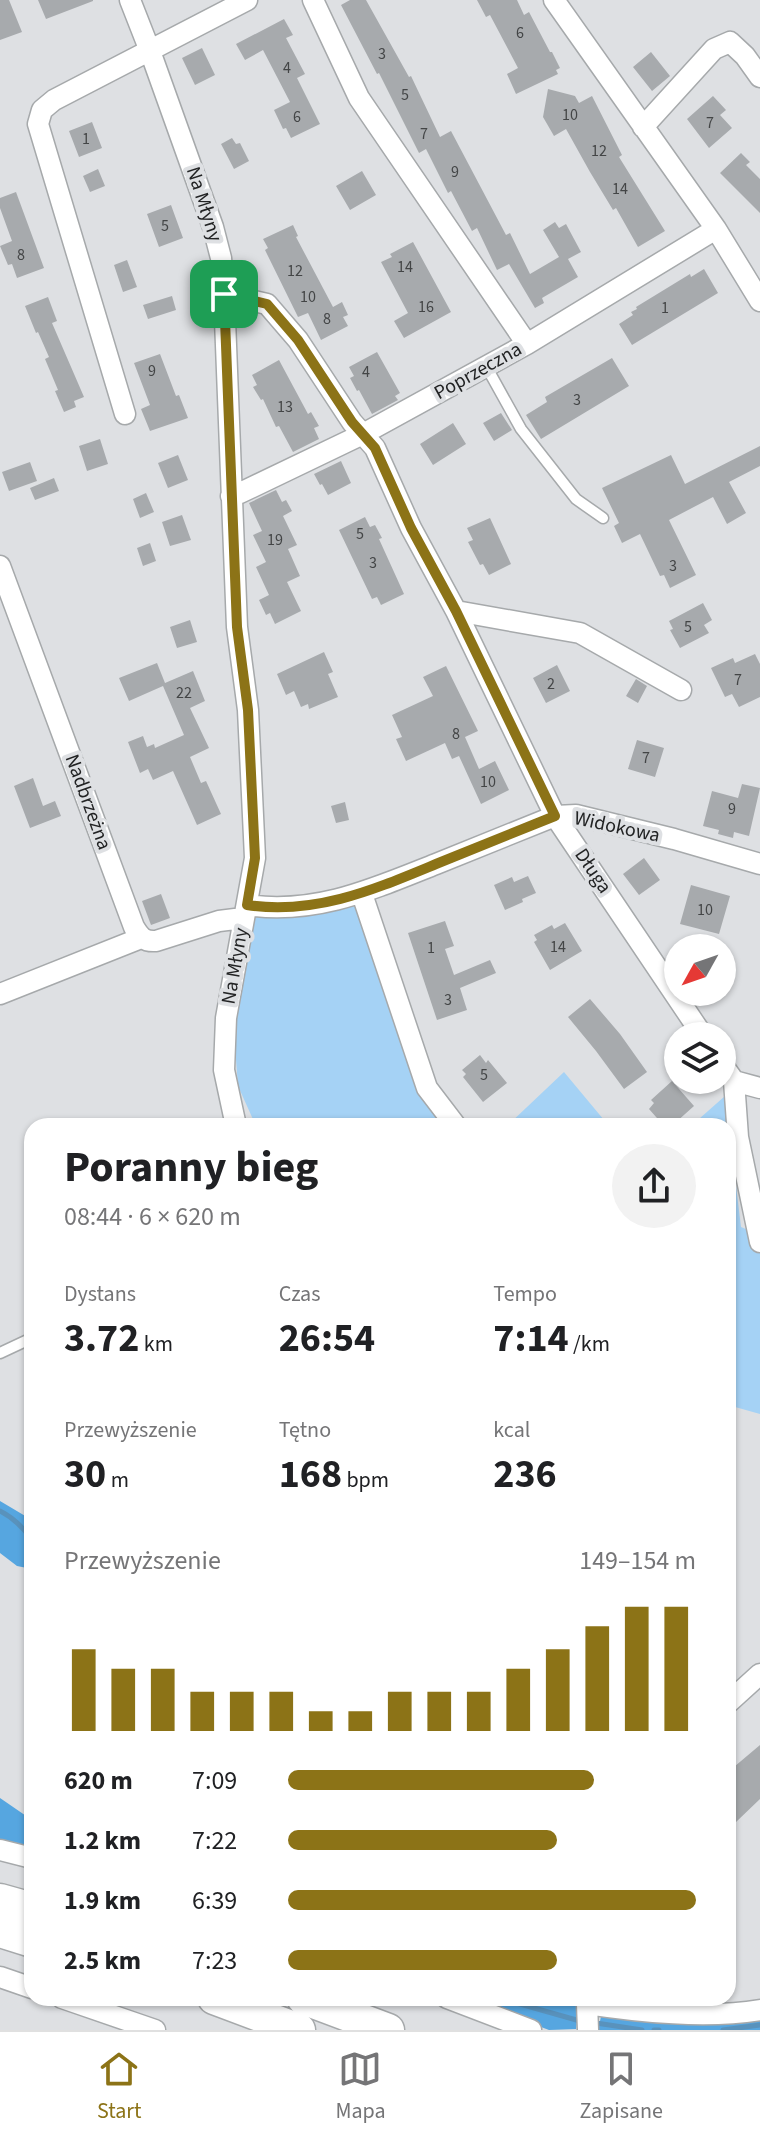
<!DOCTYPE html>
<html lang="pl">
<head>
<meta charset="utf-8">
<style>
	body { margin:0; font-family:"Source Sans 3",sans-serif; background:#f2f2f2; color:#202124; height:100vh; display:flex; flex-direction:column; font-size:30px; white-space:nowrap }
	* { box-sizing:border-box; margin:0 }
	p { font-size:26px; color:#757577 }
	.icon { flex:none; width:44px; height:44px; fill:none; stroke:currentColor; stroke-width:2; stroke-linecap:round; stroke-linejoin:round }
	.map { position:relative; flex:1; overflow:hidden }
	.drawer { position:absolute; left:24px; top:1118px; width:712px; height:888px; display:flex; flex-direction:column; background:#fff; border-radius:24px; box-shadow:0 2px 6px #0004 }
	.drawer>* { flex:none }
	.needle { width:52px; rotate:230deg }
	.tools { position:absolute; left:664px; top:934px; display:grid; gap:16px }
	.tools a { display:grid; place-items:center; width:72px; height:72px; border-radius:50%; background:#fff; box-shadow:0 2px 6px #0004; font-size:40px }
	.pin { position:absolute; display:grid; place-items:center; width:68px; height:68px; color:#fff; margin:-34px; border-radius:16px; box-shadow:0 4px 12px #0006 }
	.round { display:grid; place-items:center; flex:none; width:84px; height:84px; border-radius:42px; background:#f2f2f2 }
	.head { display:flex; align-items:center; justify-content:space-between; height:136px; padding:0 40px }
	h1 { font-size:44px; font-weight:700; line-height:60px }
	.stats { display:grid; grid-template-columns:repeat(3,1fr); gap:12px; height:136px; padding:8px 40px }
	.stats div { display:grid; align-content:center }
	.stats b { font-size:40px; font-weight:700 }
	.stats small { font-size:22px; font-weight:400 }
	.stats p { font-size:22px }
	.chart { height:224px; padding:16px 40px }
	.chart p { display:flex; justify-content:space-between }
	.chart svg { width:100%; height:144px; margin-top:8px; stroke:#8c7317; stroke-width:6 }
	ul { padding:0 40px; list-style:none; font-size:26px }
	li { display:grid; grid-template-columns:128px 96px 1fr; align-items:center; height:60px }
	li i { height:20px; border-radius:10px; background:#8c7317 }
	.tab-bar { display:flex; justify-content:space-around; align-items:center; height:112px; border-top:2px solid #e0e0e0; background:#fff; font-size:22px; color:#757577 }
	.tab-bar a { display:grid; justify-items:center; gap:4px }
	.tab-bar .on { color:#8c7317 }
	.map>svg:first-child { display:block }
</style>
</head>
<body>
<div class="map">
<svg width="760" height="2030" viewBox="0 0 760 2030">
	<rect width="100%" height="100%" fill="#dee0e3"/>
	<path fill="#a5d2f5" d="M346,902L364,913L428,1102L443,1126H256L238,1086L234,1033L244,962L257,912Z
		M564,1072L609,1126H507Z
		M725,1096L741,1227L760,1235V1414L728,1405V1126H691Z"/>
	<path fill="#56a6e0" d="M0,1501L32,1520V1569L17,1566L0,1553Z
		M0,1798L32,1820V1857L0,1847Z
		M465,1998H575L578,2014L576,2029L549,2030Z
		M602,2012L760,2016V2030H598Z"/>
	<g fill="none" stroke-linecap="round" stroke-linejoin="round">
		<path stroke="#5992bc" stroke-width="5" d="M0,1511C14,1518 23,1527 32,1540
			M499,1998L580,2021
			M596,2023L642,2030
			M654,2030H659
			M723,2030L760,2025"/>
	</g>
	<path fill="#a7aaad" d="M0,0H9L22,32L0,40Z
		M38,0H93V1L46,19Z
		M350,0H366L409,77L411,76L440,137L451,131L506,235L510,233L530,274L559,257L543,230L555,222L559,228L566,224L581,252L568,259L578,277L542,298L544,303L535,308L509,264L497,270L477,228L472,231L451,191L448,193L426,149L419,153L379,73L377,74L341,5Z
		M477,0H517L524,15L529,12L550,52H552L560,68L556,70L558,74L516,94L507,74L518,68L490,15L486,17Z
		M284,19L293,35L286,38L305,74L297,78L320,124L291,138L286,128L283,129L274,110L290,102L263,50L245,60L236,44Z
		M202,48L215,75L195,85L182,58Z
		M651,52L670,76L652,91L633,67Z
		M548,89L575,96L579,103L592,96L622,155L619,157L665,231L638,247L616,208L613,210L590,172L566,129L554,136L543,117Z
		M713,96L726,110L720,115L732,128L709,148L687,119Z
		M92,122L102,148L79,157L69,131Z
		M232,138L236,144L240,143L249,161L234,169L221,144Z
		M741,153L750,162L746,165L760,179V213L720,173Z
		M98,169L105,186L90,192L83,176Z
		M362,171L376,195L350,210L336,186Z
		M16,192L44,268L17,278L12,264L8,265L0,246L12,241L0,208V198Z
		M171,205L183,238L159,247L147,214Z
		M293,225L298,236L296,237L333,307L342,302L348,315L343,317L348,326L321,340L308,313L298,317L265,250L268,248L263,239Z
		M413,242L451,312L404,338L394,321L408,313L381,262L392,257L390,254Z
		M127,260L137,287L123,292L114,265Z
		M704,269L718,293L632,345L619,324L633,315L631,312L637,309L636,307L690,274L691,277Z
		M172,296L176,310L148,319L143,305Z
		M48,297L57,321L52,323L84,397L74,401L76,407L64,412L55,391L58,390L45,359L49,357L38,332L36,333L25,306Z
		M377,352L400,393L395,396L398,400L372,414L359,390L357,391L350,378L354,376L349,367Z
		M160,354L176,396L179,395L188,418L150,431L141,409L150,405L134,363Z
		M612,358L629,386L541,439L526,415L547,402L545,397Z
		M279,360L308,414L311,412L319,426L314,428L319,439L293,452L279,426L276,427L263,399L261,400L253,387L257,385L252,375Z
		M501,413L512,430L494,441L483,423Z
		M453,423L466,444L433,465L420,444Z
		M100,439L108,464L87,471L79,446Z
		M760,446V466L729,482L746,513L727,524L713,497L669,520L696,575L670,588L664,575L660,576L640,534L622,543L614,526L619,523L602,488L671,455L685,484Z
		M178,455L188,480L168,488L158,463Z
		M341,461L351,483L328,495L322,484L320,485L314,474Z
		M30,462L37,481L9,491L2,472Z
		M54,478L59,491L35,500L30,488Z
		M276,490L282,502L286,500L292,511L283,516L297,545L288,549L300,576L287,582L301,611L275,624L270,613L266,615L259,600L269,595L256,567L266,562L253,535L262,531L249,503Z
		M146,493L154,512L140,518L133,499Z
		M182,515L191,540L170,546L162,522Z
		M365,517L370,527L375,525L382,538L379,539L404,594L381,605L377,597L372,599L339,530Z
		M490,518L511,564L489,575L483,564L480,565L468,542L473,540L467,528Z
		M150,543L156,561L143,566L137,548Z
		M703,603L712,620L704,625L709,633L680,648L670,630L673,629L669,621Z
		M190,620L197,642L177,648L170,627Z
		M324,652L333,672L328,674L338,697L309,709L308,704L301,707L294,691L286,695L277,674Z
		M755,654L760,664V697L739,707L732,694L725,697L711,668L733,658L735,663Z
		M157,663L165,683L193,671L205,701L190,708L209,748L190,757L201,783L206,781L221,814L197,825L173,771L153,780L148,769L140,773L128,742L143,736L147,747L154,744L155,748L184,735L163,686L129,701L119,678Z
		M557,665L570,691L546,703L533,678Z
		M446,666L478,731L465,737L479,769L495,761L509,790L481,804L459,756L452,759L445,743L406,761L396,739L402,737L392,715L433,696L423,677Z
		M636,679L647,686L638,703L626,696Z
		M637,740L664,748L655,777L628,769Z
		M33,778L43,806L55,801L61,816L30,828L14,786Z
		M742,784L760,788L749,836L734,832L733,838L718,834L719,830L703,826L712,791L738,798Z
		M345,802L349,820L336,823L331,806Z
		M644,858L660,880L639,895L623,874Z
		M528,876L536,893L522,899L523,902L505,910L494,885L512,877L514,882Z
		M691,885L730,896L719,934L680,924Z
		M161,894L170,918L151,925L142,901Z
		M445,921L454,946L445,949L454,975L490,960L496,973L460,988L467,1010L437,1020L408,933Z
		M565,923L582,951L550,970L534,942L537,940L534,935L552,925L554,929Z
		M590,999L620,1034L647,1072L624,1089L596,1051L568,1017Z
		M480,1055L486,1063L488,1060L507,1083L483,1102L463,1077L466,1074L462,1070Z
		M672,1081L694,1106L675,1123L672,1119L664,1126L649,1109L654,1103L651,1100Z
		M760,1745V1799L736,1822L728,1814V1772Z"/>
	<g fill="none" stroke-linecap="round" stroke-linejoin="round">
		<g stroke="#a6a9ab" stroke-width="13">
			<path id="service" d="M486,366L521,429L576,499L603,518
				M0,1353L32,1338"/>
		</g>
		<g stroke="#a6a9ab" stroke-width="23">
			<path id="minor" d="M130,0L150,51L213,227L221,258L224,294L237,627L248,710L255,858L226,1018L224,1070L236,1126
				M313,0L359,98L527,344
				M554,0L716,229L760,301
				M643,127L714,49L730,42L745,56L760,77
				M224,294L267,304L298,340L352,422L375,448L411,528L456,611L555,816L703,1036
				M125,414L38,124L42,110L54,100L247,0
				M231,496L240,493L363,434L527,344L716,229
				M0,566L134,927C140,937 144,942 156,941L219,921L243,918
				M456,611L580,633L681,690
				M362,894L427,1088L456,1126
				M247,905C316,915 373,889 436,864C476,848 516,832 555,816L576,815L674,839L760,864
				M0,994L141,938
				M722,1064L734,1081L738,1137L760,1242
				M734,1081L760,1088
				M728,1703L760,1674
				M0,1850L32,1858
				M0,1977L32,1988
				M62,1998L155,2030
				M447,1998L531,2030
				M585,1998L587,2004L588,2030
				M587,2004C641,2012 706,2019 760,2010"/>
		</g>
		<g stroke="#a6a9ab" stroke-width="35">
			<path id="primary" d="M0,1900L32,1909
				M0,1931L32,1941
				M214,1998L299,2030
				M303,1998L388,2030"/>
		</g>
		<use href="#service" stroke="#fff" stroke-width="10"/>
		<use href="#minor" stroke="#fff" stroke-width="20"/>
		<use href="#primary" stroke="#fff" stroke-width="32"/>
	</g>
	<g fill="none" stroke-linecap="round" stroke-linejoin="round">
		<g stroke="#fff" stroke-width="16">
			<path id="route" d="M224,294L267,304L298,340L352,422L375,448L411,528L456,611L555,816C516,832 476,848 436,864C373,890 316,915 247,905L255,858L248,710L237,627Z"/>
		</g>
		<use href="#route" stroke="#8c7317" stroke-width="10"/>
	</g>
	<g text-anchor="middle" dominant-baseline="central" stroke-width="8" stroke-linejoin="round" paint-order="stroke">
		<g font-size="16" fill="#434546">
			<text x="520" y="33">6</text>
			<text x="382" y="54">3</text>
			<text x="287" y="68">4</text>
			<text x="405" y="95">5</text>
			<text x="570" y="115">10</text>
			<text x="297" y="117">6</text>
			<text x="710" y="123">7</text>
			<text x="424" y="134">7</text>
			<text x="86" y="139">1</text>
			<text x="599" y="151">12</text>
			<text x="455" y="172">9</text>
			<text x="620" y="189">14</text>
			<text x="165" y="226">5</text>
			<text x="21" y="255">8</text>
			<text x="405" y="267">14</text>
			<text x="295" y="271">12</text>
			<text x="308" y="297">10</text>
			<text x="426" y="307">16</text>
			<text x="665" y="308">1</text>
			<text x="327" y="319">8</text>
			<text x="152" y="371">9</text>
			<text x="366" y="372">4</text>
			<text x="577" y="400">3</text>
			<text x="285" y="407">13</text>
			<text x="360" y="534">5</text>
			<text x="275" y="540">19</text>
			<text x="373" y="563">3</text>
			<text x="673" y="566">3</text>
			<text x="688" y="627">5</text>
			<text x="738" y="680">7</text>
			<text x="551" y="684">2</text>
			<text x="184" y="693">22</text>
			<text x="456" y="734">8</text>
			<text x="646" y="758">7</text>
			<text x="488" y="782">10</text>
			<text x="732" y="809">9</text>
			<text x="705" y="910">10</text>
			<text x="558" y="947">14</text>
			<text x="431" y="948">1</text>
			<text x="448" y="1000">3</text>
			<text x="484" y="1075">5</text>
		</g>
		<g font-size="20" fill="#222324" stroke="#dee0e3">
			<text transform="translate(204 204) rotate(72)">Na Młyny</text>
			<text transform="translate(478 371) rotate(-29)">Poprzeczna</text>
			<text transform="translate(88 802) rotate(70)">Nadbrzeżna</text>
			<text transform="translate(617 827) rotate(12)">Widokowa</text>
			<text transform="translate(593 871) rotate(56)">Długa</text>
			<text transform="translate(235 966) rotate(-80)">Na Młyny</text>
		</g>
	</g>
</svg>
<div class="tools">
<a><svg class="needle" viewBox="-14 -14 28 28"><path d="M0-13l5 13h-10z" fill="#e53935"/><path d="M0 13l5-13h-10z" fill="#757577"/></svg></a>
<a><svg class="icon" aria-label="layers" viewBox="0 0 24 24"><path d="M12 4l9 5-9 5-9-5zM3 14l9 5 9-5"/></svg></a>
</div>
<div class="pin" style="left:224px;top:294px;background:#1e9e55"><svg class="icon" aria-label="arrive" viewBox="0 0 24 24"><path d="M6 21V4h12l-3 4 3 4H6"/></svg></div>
<section class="drawer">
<div class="head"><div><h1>Poranny bieg</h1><p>08:44 · 6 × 620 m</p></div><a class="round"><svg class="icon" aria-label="share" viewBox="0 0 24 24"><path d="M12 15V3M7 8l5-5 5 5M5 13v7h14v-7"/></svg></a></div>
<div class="stats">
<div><p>Dystans</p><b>3.72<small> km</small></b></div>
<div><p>Czas</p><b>26:54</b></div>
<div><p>Tempo</p><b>7:14<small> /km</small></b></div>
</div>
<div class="stats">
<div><p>Przewyższenie</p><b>30<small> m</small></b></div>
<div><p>Tętno</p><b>168<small> bpm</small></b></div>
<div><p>kcal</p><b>236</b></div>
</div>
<div class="chart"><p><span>Przewyższenie</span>149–154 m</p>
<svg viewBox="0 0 160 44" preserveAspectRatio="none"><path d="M5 44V19M15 44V25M25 44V25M35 44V32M45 44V32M55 44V32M65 44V38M75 44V38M85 44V32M95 44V32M105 44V32M115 44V25M125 44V19M135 44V12M145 44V6M155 44V6"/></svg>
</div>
<ul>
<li><b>620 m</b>7:09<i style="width:75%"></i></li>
<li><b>1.2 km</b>7:22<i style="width:66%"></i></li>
<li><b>1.9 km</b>6:39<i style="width:100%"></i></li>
<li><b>2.5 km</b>7:23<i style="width:66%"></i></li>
</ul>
</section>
</div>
<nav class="tab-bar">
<a class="on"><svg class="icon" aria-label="home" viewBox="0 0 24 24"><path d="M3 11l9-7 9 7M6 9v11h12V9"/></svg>Start</a>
<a><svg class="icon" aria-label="map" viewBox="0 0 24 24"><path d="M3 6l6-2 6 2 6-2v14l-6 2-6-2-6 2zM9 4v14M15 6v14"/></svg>Mapa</a>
<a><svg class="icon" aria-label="saved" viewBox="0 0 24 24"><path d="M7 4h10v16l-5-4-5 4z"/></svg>Zapisane</a>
</nav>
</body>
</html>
